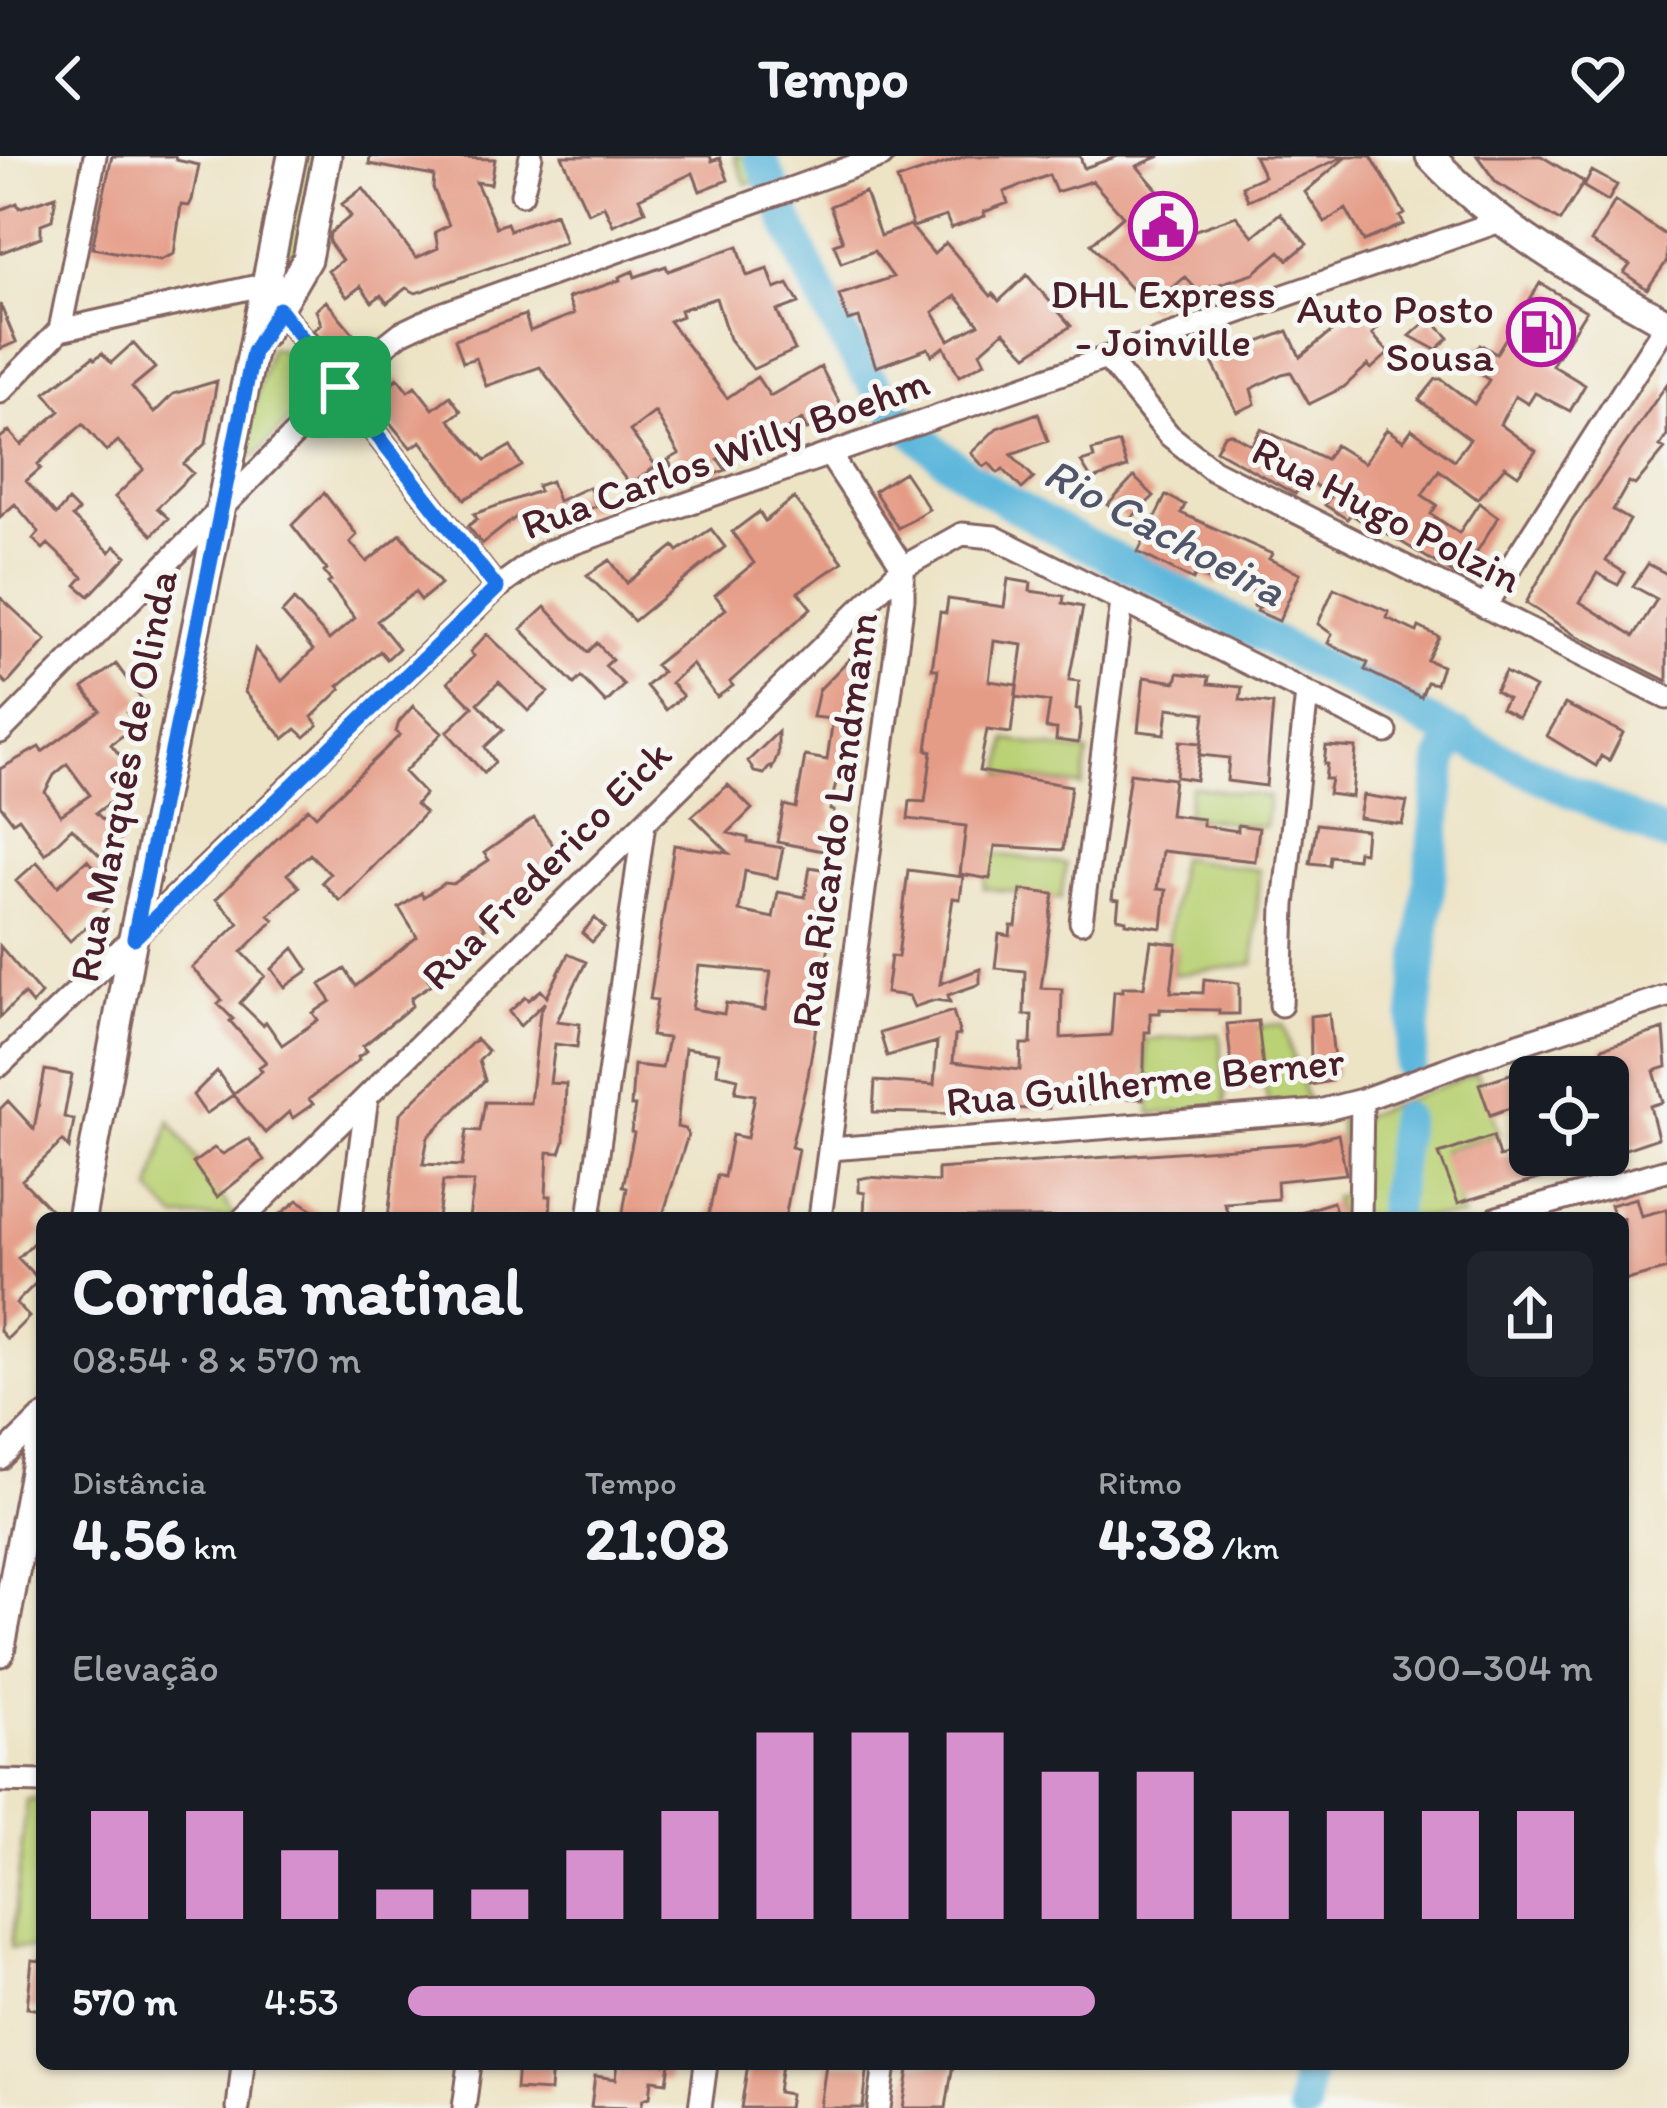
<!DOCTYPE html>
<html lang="pt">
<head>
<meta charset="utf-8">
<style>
	body { margin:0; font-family:Itim,sans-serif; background:#20242c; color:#f1f3f6; height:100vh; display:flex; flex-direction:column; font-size:45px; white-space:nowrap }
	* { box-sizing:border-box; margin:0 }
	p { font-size:39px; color:#9ea1a6 }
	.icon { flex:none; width:66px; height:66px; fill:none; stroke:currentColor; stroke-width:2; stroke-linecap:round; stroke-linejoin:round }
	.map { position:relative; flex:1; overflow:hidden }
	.drawer { position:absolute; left:36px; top:1056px; width:1593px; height:858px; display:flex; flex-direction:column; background:#171b24; border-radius:18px; box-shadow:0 3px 9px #0004 }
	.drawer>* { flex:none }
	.buttons { position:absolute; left:1509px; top:900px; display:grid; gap:24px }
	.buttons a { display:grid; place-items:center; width:120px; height:120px; border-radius:18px; background:#171b24; box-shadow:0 3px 9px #0004; font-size:60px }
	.pin { position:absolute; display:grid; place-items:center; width:102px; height:102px; color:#fff; margin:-51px; border-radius:24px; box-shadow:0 6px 18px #0006 }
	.round { display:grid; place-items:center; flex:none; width:126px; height:126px; border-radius:18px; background:#20242c }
	.head { display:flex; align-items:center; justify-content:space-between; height:204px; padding:0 36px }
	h1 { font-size:66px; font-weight:800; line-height:90px }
	.stats { display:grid; grid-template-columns:repeat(3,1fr); gap:18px; height:204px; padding:12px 36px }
	.stats div { display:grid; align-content:center }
	.stats b { font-size:60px; font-weight:800 }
	.stats small { font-size:33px; font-weight:400 }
	.stats p { font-size:33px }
	.chart { height:336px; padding:24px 36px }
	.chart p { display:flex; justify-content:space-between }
	.chart svg { width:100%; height:216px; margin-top:12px; stroke:#d690ce; stroke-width:6 }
	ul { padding:0 36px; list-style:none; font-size:39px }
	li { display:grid; grid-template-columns:192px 144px 1fr; align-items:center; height:90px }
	li i { height:30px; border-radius:15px; background:#d690ce }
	header { display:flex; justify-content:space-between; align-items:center; height:156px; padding:0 36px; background:#171b24; font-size:54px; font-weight:800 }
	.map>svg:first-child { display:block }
</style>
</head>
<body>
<header><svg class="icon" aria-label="back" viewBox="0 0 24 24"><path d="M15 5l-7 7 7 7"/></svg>Tempo<svg class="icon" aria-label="heart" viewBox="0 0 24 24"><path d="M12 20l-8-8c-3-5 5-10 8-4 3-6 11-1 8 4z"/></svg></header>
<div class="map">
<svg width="1667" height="1952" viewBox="0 0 1667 1952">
	<rect width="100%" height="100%" fill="#f6f6f2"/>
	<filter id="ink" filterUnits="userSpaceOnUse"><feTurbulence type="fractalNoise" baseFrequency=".00833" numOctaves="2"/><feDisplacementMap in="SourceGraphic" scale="24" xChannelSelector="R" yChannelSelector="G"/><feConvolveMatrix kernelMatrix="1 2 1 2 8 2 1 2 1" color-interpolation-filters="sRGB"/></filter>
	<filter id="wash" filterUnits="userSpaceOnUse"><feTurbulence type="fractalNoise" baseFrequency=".004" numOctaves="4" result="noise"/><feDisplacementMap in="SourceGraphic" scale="48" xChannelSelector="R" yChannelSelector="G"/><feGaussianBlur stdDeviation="2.7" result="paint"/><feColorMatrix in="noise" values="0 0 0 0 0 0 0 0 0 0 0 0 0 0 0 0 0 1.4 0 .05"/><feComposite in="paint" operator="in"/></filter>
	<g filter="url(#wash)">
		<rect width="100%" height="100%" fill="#ede3c5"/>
		<path fill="#bad175" stroke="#827850" stroke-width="3" d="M301,0H317L297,104L285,108L282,99Z
			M734,0H756L762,25L746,28Z
			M270,191C293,194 310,220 311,242L255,300L249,299L244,286Z
			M1007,584L1088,597L1082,630L1002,618Z
			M1191,630L1269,641L1265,671L1186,660Z
			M989,697L1066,708L1061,743L984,732Z
			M1179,702L1259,714L1254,808L1174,819L1176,794L1167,792Z
			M1283,868L1307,946L1269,951L1252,871Z
			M1220,878L1226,952L1151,958L1145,884Z
			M1477,917L1499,977L1443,994L1463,1061L1341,1062L1333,1042L1349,1037L1339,964L1368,958Z
			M170,964L235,1061L234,1062H176L151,1035Z
			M27,1644H42V1794L11,1791Z"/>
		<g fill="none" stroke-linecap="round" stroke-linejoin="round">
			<path stroke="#5fb8dc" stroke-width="33" d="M760,0C796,84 828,169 884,242C956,334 1078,382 1179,436C1340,521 1501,605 1667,680
				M1410,911L1442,604L1452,585L1462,580
				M1392,1062L1403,962
				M1303,1952L1307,1908"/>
		</g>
		<g id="blocks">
			<path fill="#e59c87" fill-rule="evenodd" d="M112,0H175L176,4L199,9L192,44L189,50L181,49L174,98L160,104L92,92Z
				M370,0L495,3L491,28L476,26L496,71L507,67L510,74L555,57L565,86L416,137L406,132L387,147L381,139L372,146L361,130L347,141L328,115L342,104L329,86L330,77L351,60L342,48L363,32L416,102L438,92L435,76L449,69L433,32L434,20L369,8Z
				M562,0H710L712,5L720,2L728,24L700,35L693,17L639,42L645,55L613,69L604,50L588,57Z
				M966,0H1080L1084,12L1118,0H1160L1137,10L1193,75L1236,60L1253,80L1280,57L1307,88L1288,104L1280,95L1254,117L1198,135L1185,121L1149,153L1091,88L1123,60L1092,25L1056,36L1049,19L1004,36L1008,47L984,56L985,60L951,72L946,60L913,71L897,24Z
				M1254,0H1345L1248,44L1242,30L1264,20Z
				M1347,0H1371L1405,58L1400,61L1404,68L1364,85L1346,53L1325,66L1305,36Z
				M1477,0H1541L1584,26L1560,65L1496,26Z
				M1592,15L1617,29L1608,45L1584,31Z
				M865,36L880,80L910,69L934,98L946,87L991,140L993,138L999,145L1027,119L1071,170L1027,199L1004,175L980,196L985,206L959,220L944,191L932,199L928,192L876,211L859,162L848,165L839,139L893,121L874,95L841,107L834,88L843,85L830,50ZM956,140L979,168L949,184L933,156Z
				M56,40L52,64L41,68V81L0,97V54L17,47L19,52Z
				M1615,45L1667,80V105L1647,133L1624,117L1630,109L1591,86Z
				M738,90L747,120L768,113L775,133L788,128L799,147L777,155L795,194L753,213L729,183L716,142L680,154L682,160L669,165L727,242L757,221L770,240L821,211L844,255L807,274L802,263L765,288L756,275L718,303L726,314L709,320L701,307L677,320L668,304L679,298L655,256L630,275L656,310L630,329L540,211L486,230L476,202L463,206L455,183L525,159L530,175L574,158L568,142L620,124L619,121L633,115L635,121L666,110L668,115Z
				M1540,127L1586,155L1552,209L1585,229L1570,255L1535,237L1528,248L1515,240L1500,268L1536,295L1518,319L1505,310L1477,343L1439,314L1422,339L1437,349L1431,358L1459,377L1479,347L1498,361L1461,422L1378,372L1376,375L1351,358L1347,363L1325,349L1331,339L1305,323L1295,338L1216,294L1224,279L1230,277L1252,289L1261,273L1326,303L1335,289L1364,307L1387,273L1403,285L1412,273L1454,304L1470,283L1419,244L1436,223H1441L1474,248L1489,224L1483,220L1486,214L1472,206V200L1480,188L1496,198Z
				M326,145L354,178L332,196L314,174L321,168L316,154Z
				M0,148L16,186L0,193Z
				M1362,151L1379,171L1372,178L1389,197L1371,213L1368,209L1344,231L1309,248L1291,216L1282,218L1251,233L1255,248L1237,256L1211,204L1288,175L1300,201Z
				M1430,162L1449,182L1436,194L1410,180Z
				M133,187L155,212L132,231L154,257L173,238L217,225L206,287L184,308L193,317L157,352L168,362L152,379L115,341L144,313L118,285L106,295L83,268L38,308L41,312L26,325L56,359L68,345L78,355L72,361L110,396L115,390L127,400L89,440L76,429L83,421L48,388L43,393L33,383L39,376L15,348L0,361V282L9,275L21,289L60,255L45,237L93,201L95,203L102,197L111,207Z
				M398,222L408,235L415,230L433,253L450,240L461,255L449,264L486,304L510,290L522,310L465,343L421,285L411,292L370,243Z
				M1667,228V279L1660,290L1665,293L1635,329L1629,326L1613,354L1630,364L1606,405L1625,417L1618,429L1597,417L1580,446L1634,480L1657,443L1633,430L1648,408L1667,418V525L1572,477L1526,447L1572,365Z
				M1038,257L1048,285L1011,298L1034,322L1022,333L1003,313L998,317L989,307L984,311L971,297L997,272Z
				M1119,287L1127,312L1092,324L1081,306L1094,302L1092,295Z
				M904,316L929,353L898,372L874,335Z
				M1134,321L1154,340L1127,366L1108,349Z
				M551,325L558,345L589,331L596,350L581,356L579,350L533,370H524L520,358L482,388L468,370L477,363L474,358L539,335L537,330Z
				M324,337L357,379L350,386L367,406L401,378L441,428L421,444L415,436L377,465L399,492L387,503L380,495L338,530L341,533L312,561L318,569L305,581L296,573L284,583L245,536L255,493L282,525L313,494L282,457L294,444L329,484L355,462L328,427L331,425L324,416L327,414L292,369Z
				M1166,339L1185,349L1181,357L1272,398L1269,403L1300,417L1279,465L1257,455L1259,452L1254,450L1259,439L1221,420L1217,429L1196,418L1193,424L1138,396Z
				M794,342L843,406L798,436L811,452L730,526L733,530L717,541L692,508L671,527L683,540L666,554L646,530L662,516L655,509L726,453L715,439L754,407L732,376L759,356L765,365Z
				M711,373L725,391L634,465L587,419L610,404L627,427L674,390L678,395Z
				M1008,423L1031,427L1030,435L1064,440L1063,447L1083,451L1069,524L1079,525L1076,553H1080L1081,564L1078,587L1056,584L1057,573L1046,572L1050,546L1016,541L1023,489L994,485L989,525L1017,529L1011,577L987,574L979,615L1071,630L1063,694L995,690L990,723L960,718L966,670L908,663L910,645L925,646L932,595L927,594L938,513H932L940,456L946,457L948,443L1004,451Z
				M1334,432L1389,456L1387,462L1417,476L1419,471L1439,481L1427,504L1442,510L1436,528L1427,526L1421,541L1365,514L1368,507L1328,487L1332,478L1318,468Z
				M0,441L46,484L7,528L0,521Z
				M545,451L588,496L597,487L612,504L605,510L624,529L606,547L581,521L574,528L521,473Z
				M487,478L548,536L528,555L499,526L478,547L503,574L485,591L495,606L484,617L447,576L473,551L448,526L474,500L470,496Z
				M855,497L867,499L858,567L849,566L830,654L834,655L832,668H828L823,695L777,686L784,649L796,652L805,600L827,604L833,563L813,561L819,534Z
				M116,508L143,545L127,557L136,570L111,588L134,618L117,630L123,637L96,657L122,682L102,702L72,672L45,698L19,662L13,666L0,649V613L39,591L42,596L100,554L83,532ZM67,608L90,639L61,659L45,636L54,619Z
				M1505,516L1535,532L1518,561L1501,552L1507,542L1495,535Z
				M1178,517L1209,521L1208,528L1242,531L1240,544L1273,548L1266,630L1227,625L1229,602L1200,599L1205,557L1168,552L1165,578L1138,575L1144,521L1176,526Z
				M1565,548L1623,577L1609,605L1601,600L1596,610L1547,580Z
				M413,550L442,577L404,616L425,638L416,648L425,657L340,745L322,726L330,718L310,698L287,718L299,731L269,759L274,764L242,796L265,820L240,847L263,869L266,866L282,889L318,864L313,857L331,845L320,829L345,813L356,830L417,781L399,752L421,737L423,741L444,727L453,728L489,704L484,697L534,662L560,699L531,722L534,724L498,749L501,753L481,766L485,772L449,801L452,806L428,823L432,828L411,842L412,850L363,890L367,895L358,901L359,904L309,943L313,948L293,962L289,956L265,977L233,939L206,958L193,939L217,915L233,938L262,915L259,911L266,906L230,865L233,863L218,848L222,844L192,812L239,767L216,743L308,652L316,660L400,579L396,576L399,566Z
				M778,576V598L772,613L770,610L764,618L754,616L748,605Z
				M1180,585L1201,587L1196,624L1176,621Z
				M1326,590L1356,592L1352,641L1328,638L1331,623H1325L1327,608H1324Z
				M1130,617L1174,623L1170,659L1203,663V670L1238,675V669L1259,672L1255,705L1162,695L1157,733L1166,734L1162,772L1126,767V764L1117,762L1119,744L1112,743Z
				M728,629L752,653L728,677L748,682V686L783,692L777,722L745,715L739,755L773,762L778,736L805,741L810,711L838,716L835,733L829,732L821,774L831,776L808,920L791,991L798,993L785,1062H708L717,1019L724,1021L732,979L747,982L755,939L735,936L738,922L717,917L719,897L685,892L677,971L685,973L688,979L662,1062H622L627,1032L623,1031L634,977L631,976L635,950H631L634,909L662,912L668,882L651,880L657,844L650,843L674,689L729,697L692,660ZM699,810L771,816L765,854L726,847L724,858L692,853Z
				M1363,639L1407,646L1402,668L1359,662Z
				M1317,668L1366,674L1364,696L1358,695L1357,703L1330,700L1329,709L1310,707Z
				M87,704L105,724L95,734L109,750L70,785L16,725L37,706L58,730Z
				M908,714L963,721L960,743L953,742L940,828L980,813V828L948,839L950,846L935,844L914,851L909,840L886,837L891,800L898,801Z
				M1021,734L1054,738L1041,832L1062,833L1061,882L1111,879L1114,835H1123V831H1144L1151,785L1177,788L1171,836L1203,837L1204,823L1239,827V858H1219V854L1160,853V857H1150V876H1145L1143,943L1091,941L1090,948L1049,947V952L1034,953L966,951V958L873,956L875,925L934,929L937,886L887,900L880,877L953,855L960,879L955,880L953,906L1020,914L1021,888H1031L1032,859H1024L1025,815L995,812L999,778L1010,780L1011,770H1016Z
				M595,762L605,772L592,786L582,777Z
				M0,790L41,838L32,848L24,838L0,861Z
				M294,792L309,814L285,831L272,813Z
				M568,798L586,806L557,865L580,868L577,891L555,888L550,927L566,928L564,986L560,997L548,996L546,1040H551L550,1062H469L474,1026L443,1025L438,1062H388L400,958L476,883L488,895L479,905L485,924L428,981L423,1008L462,1010L467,974L480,975L485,946L530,947L540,857L545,846L520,870L509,856L526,841L529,844L541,834L547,841Z
				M1329,858L1336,920L1330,921L1331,925L1310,929L1303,906L1311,905L1310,860Z
				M1258,865L1265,931L1234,934L1227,868Z
				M1664,873L1667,911L1654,915L1663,946L1650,950L1658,982L1608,999V921H1602L1594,900L1603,896L1602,892Z
				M1548,906L1553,921H1530V945L1490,959L1479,928Z
				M45,914L72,919L64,961L74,964L69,992L63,985L22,1024L50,1053L37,1067L42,1078L18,1102L39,1124L16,1147L29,1161L7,1183L0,1175V953L8,945L34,973Z
				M1338,978L1346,1018L1277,1025L1278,1043L1224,1047L1230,1062H895L894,1057L864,1059L865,1037L859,1036V1023L868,1021L938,1026V1013L1304,987Z
				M1493,980L1499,1001L1530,993V999H1605L1606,1003L1458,1047L1439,998Z
				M249,983L264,1004L217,1041L193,1007L214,992L223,998Z
				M1636,1042L1641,1060L1667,1053V1113L1627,1124L1623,1118V1062H1614L1610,1049Z
				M298,1044L326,1062H276Z
				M1333,1046L1338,1062H1292L1291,1059Z
				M32,1804L42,1805V1854L27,1852Z
				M518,1908H552L550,1935L516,1933Z
				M618,1908H670L667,1926L652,1924L650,1941L643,1943L641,1952L591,1951L595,1920L616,1923Z
				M748,1908H782L778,1936L790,1938L788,1952H741Z
				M826,1908H868L863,1952H820Z
				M910,1908H953L946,1952H903Z"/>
		</g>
	</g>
	<g filter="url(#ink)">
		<use href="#blocks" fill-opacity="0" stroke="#836461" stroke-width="3"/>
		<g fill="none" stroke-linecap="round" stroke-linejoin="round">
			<g stroke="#836461" stroke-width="27">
				<path id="minor" d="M522,38L531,0
					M279,153L497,432
					M60,174L95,0
					M1106,201L1169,279L1213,314L1667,542
					M0,236L60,174L267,128
					M1485,451L1667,167
					M0,576L373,199L401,177L439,159L882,0
					M1081,766L1122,446
					M1281,849L1284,749L1307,537
					M0,909L497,432L545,397L1500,65
					M830,993L1319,955L1362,944L1479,901L1667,840
					M244,1062L903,411L962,378L994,381L1386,576
					M351,1062L367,941
					M589,1062L644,667
					M820,1062L903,443V411L829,298
					M1360,1062L1362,944
					M1497,1062L1667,1014
					M0,1302L42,1261
					M0,1625L42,1626
					M238,1952L243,1908
					M464,1952L470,1908
					M700,1952L706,1908
					M879,1952L885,1908"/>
			</g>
			<g stroke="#836461" stroke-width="33">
				<path id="major" d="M1430,0C1498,73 1581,120 1667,167
					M264,177L307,103L327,0
					M81,1062L133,782L292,0
					M0,1496L42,1274"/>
			</g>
			<use href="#minor" stroke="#fff" stroke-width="21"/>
			<use href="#major" stroke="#fff" stroke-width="27"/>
		</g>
	</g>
	<g fill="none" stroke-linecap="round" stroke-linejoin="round" filter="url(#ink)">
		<g stroke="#fff" stroke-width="24">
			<path id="route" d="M279,153L497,432L134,782L253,196Z"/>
		</g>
		<use href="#route" stroke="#1a73e8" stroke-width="15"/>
	</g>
	<defs>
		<g id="civic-ring" transform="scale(3.45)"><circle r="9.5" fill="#f6f6f2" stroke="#b5179e" stroke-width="1.5"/><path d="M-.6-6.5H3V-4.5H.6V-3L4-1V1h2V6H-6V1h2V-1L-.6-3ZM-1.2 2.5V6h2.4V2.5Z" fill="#b5179e"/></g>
		<g id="fuel-ring" transform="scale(3.45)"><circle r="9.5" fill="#f6f6f2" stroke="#b5179e" stroke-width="1.5"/><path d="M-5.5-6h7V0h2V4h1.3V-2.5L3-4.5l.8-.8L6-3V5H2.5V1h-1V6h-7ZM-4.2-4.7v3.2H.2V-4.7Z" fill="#b5179e"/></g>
	</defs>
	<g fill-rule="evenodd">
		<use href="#civic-ring" x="1163" y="70"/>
		<use href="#fuel-ring" x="1541" y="176"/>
	</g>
	<g text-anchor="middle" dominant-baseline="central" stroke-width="10" stroke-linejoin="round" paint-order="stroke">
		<g font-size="42" fill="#4a1f2b" stroke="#f6f6f2">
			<text x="1163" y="137">DHL Express<tspan x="1163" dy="48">- Joinville</tspan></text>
			<text x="1494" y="152" text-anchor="end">Auto Posto<tspan x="1494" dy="48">Sousa</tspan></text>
		</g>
		<g font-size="42" fill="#4a1f2b" stroke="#f6f6f2">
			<text transform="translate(725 297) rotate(-20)">Rua Carlos Willy Boehm</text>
			<text transform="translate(1387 358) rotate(27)">Rua Hugo Polzin</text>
			<text transform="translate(123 620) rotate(-79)">Rua Marquês de Olinda</text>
			<text transform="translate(834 664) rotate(-82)">Rua Ricardo Landmann</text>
			<text transform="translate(546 709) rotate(-45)">Rua Frederico Eick</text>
			<text transform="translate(1145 925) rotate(-6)">Rua Guilherme Berner</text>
		</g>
		<g font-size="45" font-style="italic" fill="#515569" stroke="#f6f6f2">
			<text transform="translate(1165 375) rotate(28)">Rio Cachoeira</text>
		</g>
	</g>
</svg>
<div class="buttons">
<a><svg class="icon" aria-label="locate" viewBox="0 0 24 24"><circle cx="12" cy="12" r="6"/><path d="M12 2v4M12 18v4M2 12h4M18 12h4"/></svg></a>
</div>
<div class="pin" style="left:340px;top:231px;background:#1e9e55"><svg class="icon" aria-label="arrive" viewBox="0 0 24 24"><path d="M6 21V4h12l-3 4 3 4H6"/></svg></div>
<section class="drawer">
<div class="head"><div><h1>Corrida matinal</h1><p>08:54 · 8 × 570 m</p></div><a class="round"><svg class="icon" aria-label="share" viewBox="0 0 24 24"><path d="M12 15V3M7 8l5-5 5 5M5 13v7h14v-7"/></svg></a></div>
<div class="stats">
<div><p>Distância</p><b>4.56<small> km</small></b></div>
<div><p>Tempo</p><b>21:08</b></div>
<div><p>Ritmo</p><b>4:38<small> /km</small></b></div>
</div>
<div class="chart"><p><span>Elevação</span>300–304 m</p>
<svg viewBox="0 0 160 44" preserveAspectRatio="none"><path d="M5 44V22M15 44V22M25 44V30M35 44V38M45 44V38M55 44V30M65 44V22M75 44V6M85 44V6M95 44V6M105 44V14M115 44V14M125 44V22M135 44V22M145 44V22M155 44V22"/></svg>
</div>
<ul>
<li><b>570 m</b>4:53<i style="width:58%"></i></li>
</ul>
</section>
</div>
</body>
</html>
